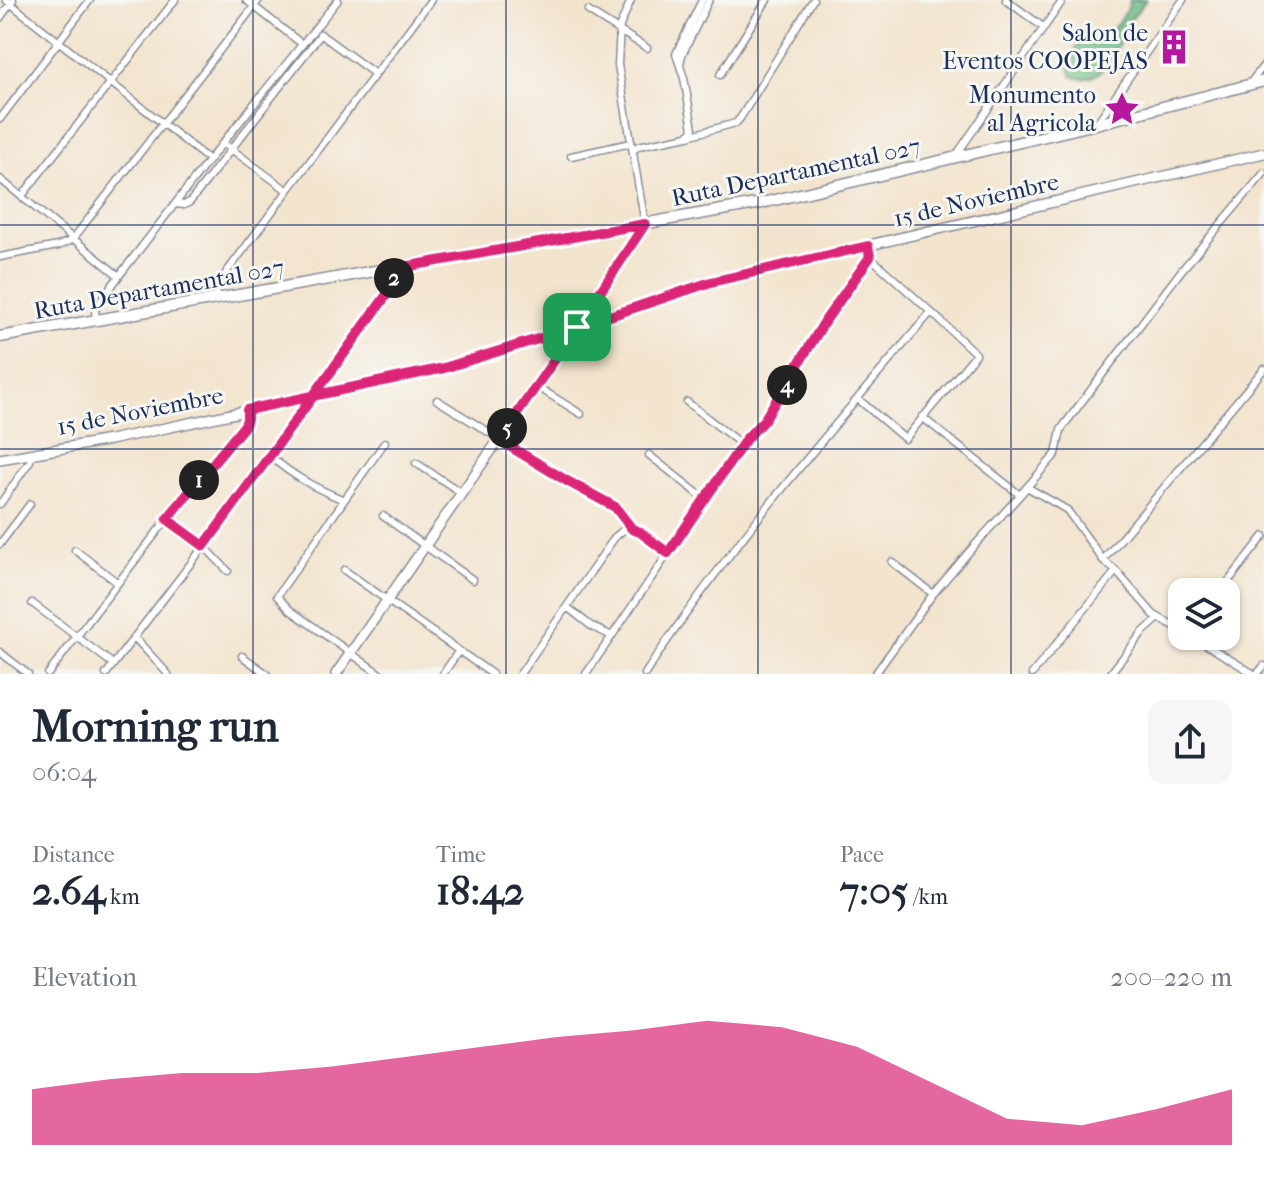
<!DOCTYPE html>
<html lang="en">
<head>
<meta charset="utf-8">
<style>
	body { margin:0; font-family:"IM FELL French Canon",serif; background:#f6f6f7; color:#1f2937; height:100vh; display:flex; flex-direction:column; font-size:30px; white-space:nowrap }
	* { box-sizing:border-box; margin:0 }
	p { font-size:26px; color:#747a83 }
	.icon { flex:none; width:44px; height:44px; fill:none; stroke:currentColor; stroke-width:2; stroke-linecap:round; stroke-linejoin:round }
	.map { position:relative; height:674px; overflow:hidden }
	.panel { display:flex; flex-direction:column; background:#fff; flex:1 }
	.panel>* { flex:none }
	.controls { position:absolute; left:1168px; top:578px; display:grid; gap:16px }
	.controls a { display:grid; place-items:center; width:72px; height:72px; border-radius:16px; background:#fff; box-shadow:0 2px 6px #0004; font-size:40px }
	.pin { position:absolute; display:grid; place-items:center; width:68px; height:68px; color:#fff; margin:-34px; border-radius:16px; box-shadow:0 4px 12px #0006 }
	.km { position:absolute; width:40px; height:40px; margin:-20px; border-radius:50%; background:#222; color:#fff; font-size:22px; line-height:40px; text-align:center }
	.round { display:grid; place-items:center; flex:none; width:84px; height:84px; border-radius:16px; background:#f6f6f7 }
	.headline { display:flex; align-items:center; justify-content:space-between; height:136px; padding:0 32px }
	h1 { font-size:44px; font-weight:700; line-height:60px }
	.figures { display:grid; grid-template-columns:repeat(3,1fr); gap:12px; height:136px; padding:8px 32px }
	.figures div { display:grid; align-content:center }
	.figures b { font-size:40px; font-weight:700 }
	.figures small { font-size:22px; font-weight:400 }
	.figures p { font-size:22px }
	.chart { height:224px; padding:16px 32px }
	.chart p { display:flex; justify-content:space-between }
	.chart svg { width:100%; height:144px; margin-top:8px; fill:#db2777; opacity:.7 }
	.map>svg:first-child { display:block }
</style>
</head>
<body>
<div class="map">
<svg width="1264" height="674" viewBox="0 0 1264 674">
	<rect width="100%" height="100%" fill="#f6f6f2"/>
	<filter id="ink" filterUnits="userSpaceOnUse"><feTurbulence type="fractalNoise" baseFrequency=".0125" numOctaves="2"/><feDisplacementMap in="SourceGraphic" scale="16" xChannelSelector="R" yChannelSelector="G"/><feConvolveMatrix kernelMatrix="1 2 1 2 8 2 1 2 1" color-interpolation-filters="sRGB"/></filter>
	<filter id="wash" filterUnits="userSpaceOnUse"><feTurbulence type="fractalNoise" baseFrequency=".006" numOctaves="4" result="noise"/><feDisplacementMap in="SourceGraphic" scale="32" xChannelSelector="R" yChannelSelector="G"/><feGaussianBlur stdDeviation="1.8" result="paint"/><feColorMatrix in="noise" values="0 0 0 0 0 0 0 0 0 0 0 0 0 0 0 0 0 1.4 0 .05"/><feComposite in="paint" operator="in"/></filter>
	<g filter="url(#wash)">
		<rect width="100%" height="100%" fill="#f3e4ce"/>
		<path fill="#73bd84" stroke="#477671" stroke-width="2" d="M1130,0H1146C1140,8 1132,17 1127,26C1116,47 1104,89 1072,76L1069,67L1076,48L1082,41L1092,42L1105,40L1128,8Z"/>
	</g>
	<g filter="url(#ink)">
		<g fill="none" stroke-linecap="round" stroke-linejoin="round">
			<g stroke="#878a96" stroke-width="9">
				<path id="street" d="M6,0L209,160
					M246,0L302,44
					M631,0L620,26L618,65L645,224
					M1006,0L1043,27
					M588,11L647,48
					M0,18L13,0
					M320,34L375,74
					M680,64L682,55L709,0
					M720,75L767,0
					M1251,82L1264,65
					M0,119L90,0
					M1096,124L1183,0
					M688,136L736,123L741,117L813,0
					M223,143L288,191
					M633,151L638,146L688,136L693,129L684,78L676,54L702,0
					M571,156L631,143
					M955,157L1063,0
					M0,179L119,276
					M22,196L175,0
					M175,204L184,205L190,202L321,34
					M0,257L58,246L72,240L259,0
					M870,257L931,312
					M216,299L217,285L431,0
					M96,320L95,310L98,305L119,276L209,160L338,0
					M536,386L581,414
					M437,400L567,481L615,507L632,529
					M687,402L742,445
					M649,455L705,499
					M270,456C294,477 315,488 344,500
					M416,463L462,493
					M1027,487L1067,510L1103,560L1116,571L1154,615L1182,630
					M1020,495L1056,454L1061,430L1065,424L1181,271L1264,173
					M0,504L30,461L32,453
					M383,516L473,580
					M167,519L204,546L228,571
					M0,544L30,504
					M75,550L118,583
					M1103,560L1264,369
					M892,562L933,594
					M344,570L492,674
					M1220,592L1264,536
					M32,603L113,664
					M567,607L591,626L612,636
					M1192,636L1254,674
					M134,637L168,674
					M0,652L28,674
					M242,656L267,674
					M48,674L167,519L245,425L247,419V410
					M106,674L204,546L391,289L394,282L393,269
					M380,674L290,610L277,596L385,442
					M443,674L458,652
					M520,674L615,537C619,534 622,530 626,529C640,526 658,546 668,553
					M586,674L746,439L764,420L825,321L870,257L868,246
					M645,674C729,545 832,429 931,312L976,354L905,439L858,399
					M875,674L933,594L974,546L1020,495L922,417
					M1032,674L1116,571
					M1110,674L1142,633L1159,618
					M1257,674L1264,666"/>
			</g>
			<g stroke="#878a96" stroke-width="12">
				<path id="secondary" d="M0,459L110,440L444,368L577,327L711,282L1264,153
					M336,674L577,327L645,224"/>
			</g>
			<g stroke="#878a96" stroke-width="13">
				<path id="primary" d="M0,337L762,203L1096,124L1264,81"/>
			</g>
			<use href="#street" stroke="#fff" stroke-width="6"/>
			<use href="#secondary" stroke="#fff" stroke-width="9"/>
			<use href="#primary" stroke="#fff" stroke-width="10"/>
		</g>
	</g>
	<g fill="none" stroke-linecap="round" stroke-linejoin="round" filter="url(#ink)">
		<g stroke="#fff" stroke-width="16">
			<path id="route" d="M577,327L444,368L247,410V419L245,425L167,519L204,546L391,289L394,282L393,269L645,224L577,327L711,282L868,246L870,257L825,321L764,420L746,439L668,553L640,532L632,529L615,507L567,481L499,440L577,327"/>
		</g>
		<use href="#route" stroke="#db2777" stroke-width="10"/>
	</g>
	<path fill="none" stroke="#1b2f5e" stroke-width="2" stroke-opacity="0.55" d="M253,0V674M506,0V674M758,0V674M1011,0V674M0,225H1264M0,449H1264"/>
	<defs>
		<g id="building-bare" transform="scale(2.76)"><path d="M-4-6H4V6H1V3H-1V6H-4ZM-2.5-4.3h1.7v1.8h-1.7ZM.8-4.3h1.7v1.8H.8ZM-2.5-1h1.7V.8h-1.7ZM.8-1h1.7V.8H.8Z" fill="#b5179e" stroke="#f6f6f2" stroke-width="2.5" paint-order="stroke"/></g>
		<g id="sight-bare" transform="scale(2.76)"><path d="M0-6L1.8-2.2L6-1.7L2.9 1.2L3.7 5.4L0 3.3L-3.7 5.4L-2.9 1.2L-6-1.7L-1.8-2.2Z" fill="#b5179e" stroke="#f6f6f2" stroke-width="2.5" paint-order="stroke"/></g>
	</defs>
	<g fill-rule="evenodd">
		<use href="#building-bare" x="1174" y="47"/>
		<use href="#sight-bare" x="1122" y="109"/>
	</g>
	<g text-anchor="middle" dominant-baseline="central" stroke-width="6" stroke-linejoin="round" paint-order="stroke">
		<g font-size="24" fill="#1b2f5e" stroke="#f6f6f2" text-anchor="end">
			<text x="1148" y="33">Salon de<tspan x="1148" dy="28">Eventos COOPEJAS</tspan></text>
			<text x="1096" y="95">Monumento<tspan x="1096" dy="28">al Agricola</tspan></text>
		</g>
		<g font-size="24" fill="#1b2f5e" stroke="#f6f6f2">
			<text transform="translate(796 172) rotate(-12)">Ruta Departamental 027</text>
			<text transform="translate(976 200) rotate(-13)">15 de Noviembre</text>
			<text transform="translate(159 289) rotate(-10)">Ruta Departamental 027</text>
			<text transform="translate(140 411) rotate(-11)">15 de Noviembre</text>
		</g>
	</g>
</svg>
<div class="controls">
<a><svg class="icon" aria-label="layers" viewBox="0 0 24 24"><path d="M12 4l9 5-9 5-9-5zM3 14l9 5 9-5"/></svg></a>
</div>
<div class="pin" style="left:577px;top:327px;background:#1e9e55"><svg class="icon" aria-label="arrive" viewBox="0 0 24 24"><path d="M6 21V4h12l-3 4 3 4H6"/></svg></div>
<b class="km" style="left:199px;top:480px">1</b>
<b class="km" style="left:394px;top:278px">2</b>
<b class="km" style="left:787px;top:385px">4</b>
<b class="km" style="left:507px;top:428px">5</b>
</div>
<section class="panel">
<div class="headline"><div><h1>Morning run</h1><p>06:04</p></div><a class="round"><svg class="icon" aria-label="share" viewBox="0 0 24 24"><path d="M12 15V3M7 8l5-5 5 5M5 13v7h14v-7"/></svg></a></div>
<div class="figures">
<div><p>Distance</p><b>2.64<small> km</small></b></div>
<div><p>Time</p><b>18:42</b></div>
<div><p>Pace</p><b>7:05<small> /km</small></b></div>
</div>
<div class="chart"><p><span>Elevation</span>200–220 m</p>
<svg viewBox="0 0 160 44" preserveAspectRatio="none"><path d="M0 44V27L10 24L20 22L30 22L40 20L50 17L60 14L70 11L80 9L90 6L100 8L110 14L120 25L130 36L140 38L150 33L160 27V44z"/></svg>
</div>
</section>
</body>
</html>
